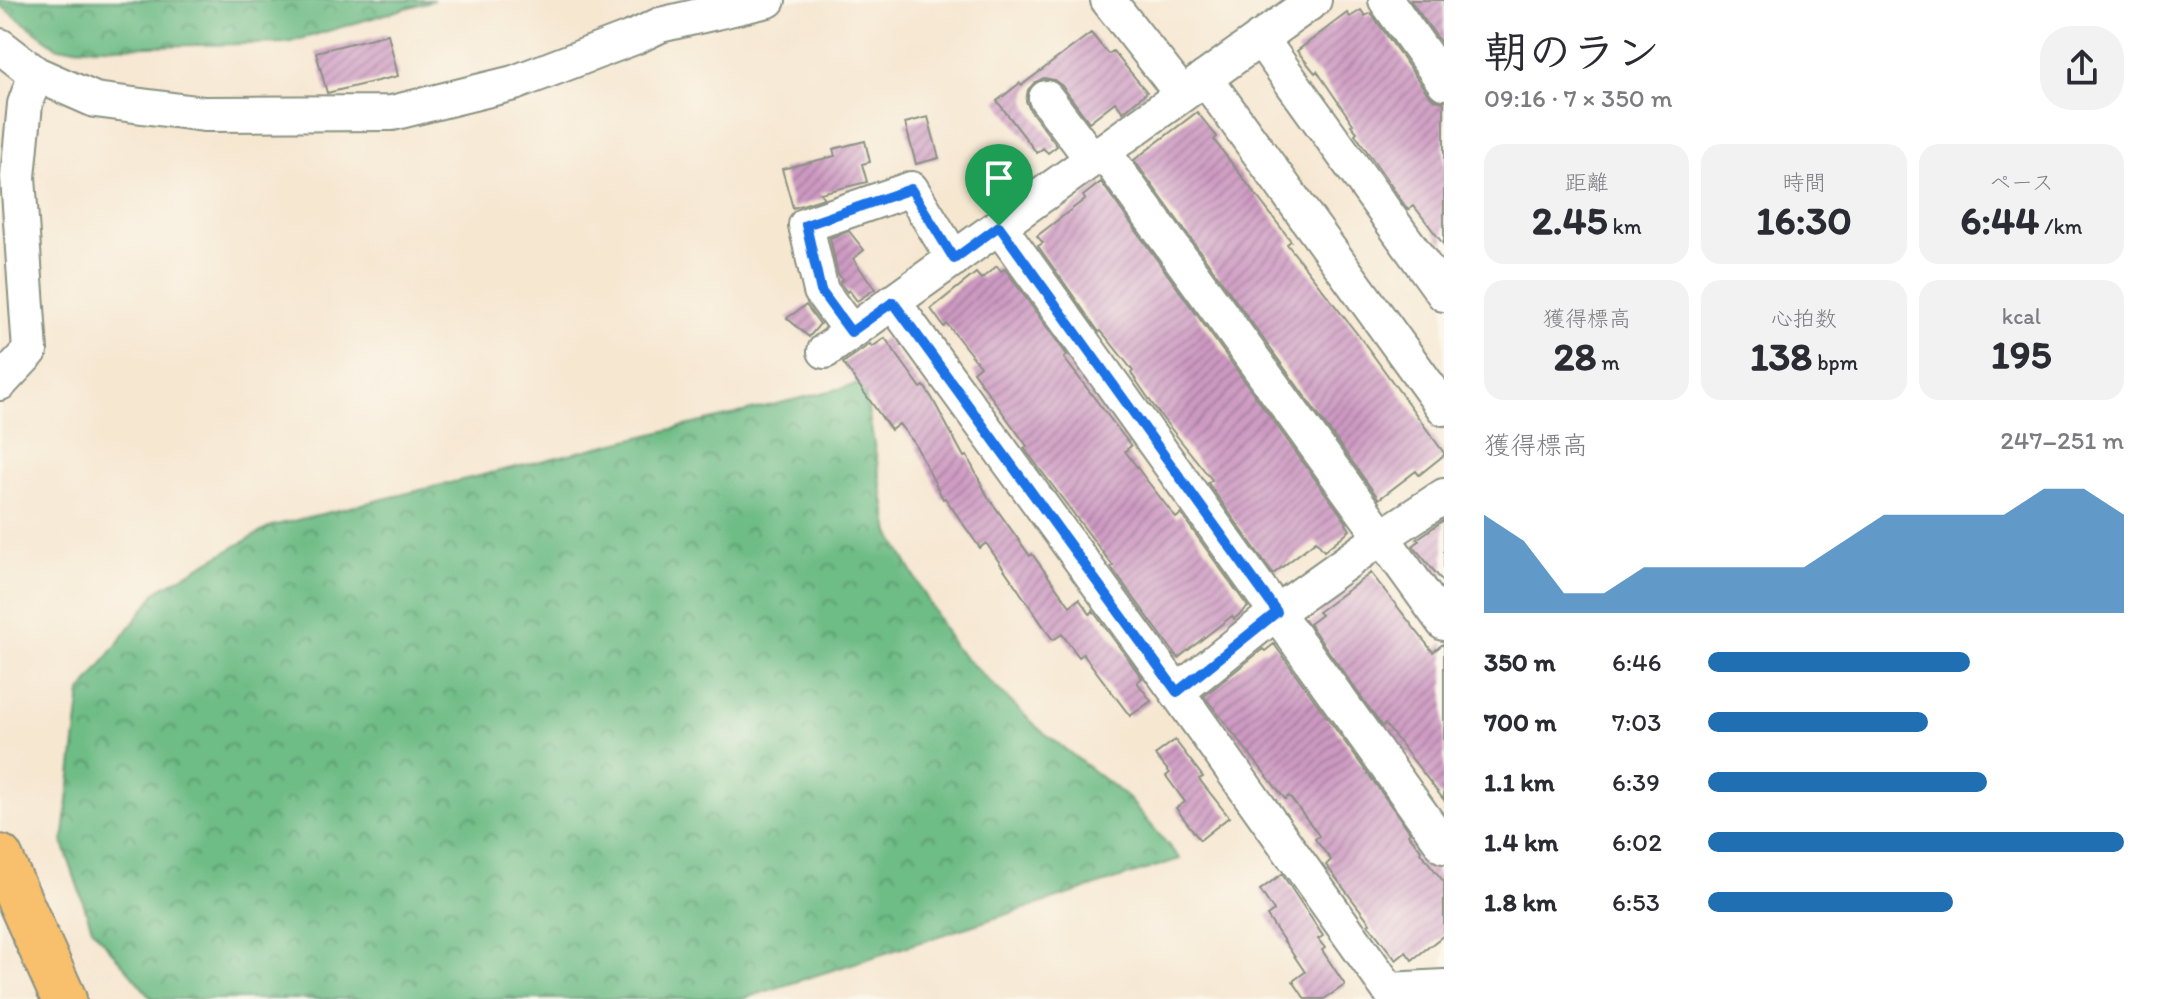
<!DOCTYPE html>
<html lang="ja">
<head>
<meta charset="utf-8">
<style>
	body { margin:0; font-family:Itim,"Klee One",sans-serif; background:#f2f2f3; color:#2b2b33; height:100vh; display:flex; flex-direction:column; font-size:30px; white-space:nowrap }
	* { box-sizing:border-box; margin:0 }
	p { font-size:26px; color:#7c7c81 }
	.icon { flex:none; width:44px; height:44px; fill:none; stroke:currentColor; stroke-width:2; stroke-linecap:round; stroke-linejoin:round }
	.map { position:relative; flex:1; overflow:hidden }
	.panel { display:flex; flex-direction:column; background:#fff; width:720px }
	.panel>* { flex:none }
	.pin { position:absolute; display:grid; place-items:center; width:68px; height:68px; color:#fff; margin:-82px -34px; border-radius:50% 50% 50% 0; rotate:-45deg; box-shadow:0 0 8px #0007 }
	.pin .icon { rotate:45deg }
	.round { display:grid; place-items:center; flex:none; width:84px; height:84px; border-radius:32px; background:#f2f2f3 }
	.head { display:flex; align-items:center; justify-content:space-between; height:136px; padding:0 40px }
	h1 { font-size:44px; font-weight:700; line-height:60px }
	.metrics { display:grid; grid-template-columns:repeat(3,1fr); gap:12px; height:136px; padding:8px 40px }
	.metrics div { display:grid; align-content:center; border-radius:20px; background:#f2f2f3; text-align:center }
	.metrics b { font-size:40px; font-weight:700 }
	.metrics small { font-size:22px; font-weight:400 }
	.metrics p { font-size:22px }
	.chart { height:224px; padding:16px 40px }
	.chart p { display:flex; justify-content:space-between }
	.chart svg { width:100%; height:144px; margin-top:8px; fill:#1f6fb2; opacity:.7 }
	ul { padding:0 40px; list-style:none; font-size:26px }
	li { display:grid; grid-template-columns:128px 96px 1fr; align-items:center; height:60px }
	li i { height:20px; border-radius:10px; background:#1f6fb2 }
	main { display:flex; flex:1; min-height:0 }
	.map>svg:first-child { display:block }
</style>
</head>
<body>
<main>
<div class="map">
<svg width="1444" height="999" viewBox="0 0 1444 999">
	<defs>
		<pattern id="forest-crowns" width="20" height="18" patternUnits="userSpaceOnUse" patternTransform="scale(2)"><rect width="20" height="18" fill="#6ebc86"/><path d="M2 6a3 3 0 1 1 6 0M12 15a3 3 0 1 1 6 0" fill="none" stroke="#5a9a6e"/></pattern>
		<pattern id="building-hatch" width="6" height="6" patternUnits="userSpaceOnUse" patternTransform="scale(2)"><rect width="6" height="6" fill="#cd99c2"/><path d="M-1 1l2-2M0 6l6-6M5 7l2-2" fill="none" stroke="#a67e9e"/></pattern>
	</defs>
	<rect width="100%" height="100%" fill="#fbf7ec"/>
	<filter id="ink" filterUnits="userSpaceOnUse"><feTurbulence type="fractalNoise" baseFrequency=".0125" numOctaves="2"/><feDisplacementMap in="SourceGraphic" scale="16" xChannelSelector="R" yChannelSelector="G"/><feConvolveMatrix kernelMatrix="1 2 1 2 8 2 1 2 1" color-interpolation-filters="sRGB"/></filter>
	<filter id="wash" filterUnits="userSpaceOnUse"><feTurbulence type="fractalNoise" baseFrequency=".006" numOctaves="4" result="noise"/><feDisplacementMap in="SourceGraphic" scale="32" xChannelSelector="R" yChannelSelector="G"/><feGaussianBlur stdDeviation="1.8" result="paint"/><feColorMatrix in="noise" values="0 0 0 0 0 0 0 0 0 0 0 0 0 0 0 0 0 1.4 0 .05"/><feComposite in="paint" operator="in"/></filter>
	<g filter="url(#wash)">
		<rect width="100%" height="100%" fill="#f6e7d1"/>
		<path fill="url(#forest-crowns)" stroke="#467c5d" stroke-width="2" d="M0,0H434L287,43L58,48L0,5Z
			M863,383L890,533L954,647L1038,728L1128,798L1180,859L742,999H152L92,928L63,843L81,692L158,590L272,526Z"/>
		<g id="blocks">
			<path fill="url(#building-hatch)" d="M1410,0H1444V47Z
				M1361,10L1365,16L1371,13L1428,94L1435,100L1444,102V245L1414,206L1408,210L1355,134L1357,132L1351,125L1353,124L1317,71L1315,73L1297,51L1347,13L1350,17Z
				M1091,33L1108,54L1113,51L1147,92L1123,112L1115,102L1089,122L1062,86L1054,80L1044,78L1035,82L1028,90L1026,101L1030,110L1057,146L1048,153L1043,148L1037,153L997,101L1020,83L1022,85Z
				M388,34L398,76L327,93L316,52Z
				M1197,112L1217,137L1214,140L1291,241L1287,244L1365,344L1444,453V455L1419,475L1416,471L1379,499L1134,160Z
				M928,117L939,158L916,164L905,123Z
				M865,141L870,162L862,164L867,182L820,193L824,198L793,208L782,169L835,156L833,149Z
				M1101,182L1347,523L1346,524L1350,530L1324,551L1316,541L1273,574L1208,483L1212,480L1160,415L1131,373L1133,371L1106,337L1101,331L1099,332L1038,246L1043,243L1037,236L1085,199L1083,196Z
				M849,231L864,250L853,259L875,289L857,301L849,290L847,292L840,283L842,279L838,274L830,238Z
				M997,266L1001,271L1005,269L1067,355L1064,358L1131,446L1125,451L1145,478L1176,518L1181,514L1248,607L1234,619L1232,616L1178,658L1111,567L1113,566L1024,448L1027,446L973,372L980,366L947,324L944,327L931,309L976,273L981,279Z
				M806,305L820,324L809,337L787,318Z
				M885,338L921,388L924,386L932,398L964,457L967,456L988,497L1030,556L1032,554L1070,606L1079,599L1090,614L1093,611L1142,678L1137,682L1151,701L1130,716L1083,654L1079,657L1062,634L1053,640L986,543L980,548L945,498L943,499L915,444L899,424L891,430L843,363L870,344L872,347Z
				M1444,520V583L1413,546L1419,541L1417,539Z
				M1371,573L1433,652L1444,643V800L1385,724L1382,726L1309,624L1321,615L1318,612Z
				M1274,644L1410,832L1408,834L1421,850L1420,852L1444,882V935L1412,960L1406,952L1396,960L1368,924L1370,923L1326,865L1331,860L1315,839L1319,836L1315,830L1289,796L1285,799L1204,696L1263,649L1265,651Z
				M1175,740L1203,777L1199,779L1229,817L1200,840L1176,808L1185,802L1166,776L1170,773L1155,755Z
				M1282,874L1323,936L1318,939L1325,948L1322,950L1345,985L1324,999H1305L1293,981L1305,972L1267,916L1274,911L1260,890Z"/>
		</g>
	</g>
	<g filter="url(#ink)">
		<use href="#blocks" fill-opacity="0" stroke="#8a9282" stroke-width="2"/>
		<g fill="none" stroke-linecap="round" stroke-linejoin="round">
			<g stroke="#8a9282" stroke-width="38">
				<path id="minor" d="M1108,0L1182,94
					M1386,0L1444,82
					M1260,38L1444,294
					M0,46L36,74L95,100L204,114L392,113L514,83L637,36L660,25L768,0
					M1205,78L1444,408
					M1046,98L1092,159
					M1103,151L1444,623
					M999,226L1444,846
					M893,302L1177,692L1389,990L1444,987
					M851,332L821,291L806,225L911,189L954,259
					M825,351L1314,0
					M0,383L30,351L18,177L25,104L36,74
					M1177,692L1277,612L1382,537L1444,496"/>
			</g>
			<g stroke="#8a9282" stroke-width="48">
				<path id="highway" d="M0,857L64,999"/>
			</g>
			<use href="#minor" stroke="#fff" stroke-width="34"/>
			<use href="#highway" stroke="#f8bf6c" stroke-width="44"/>
		</g>
	</g>
	<g fill="none" stroke-linecap="round" stroke-linejoin="round" filter="url(#ink)">
		<g stroke="#fff" stroke-width="16">
			<path id="route" d="M911,189L954,259L999,226L1277,612L1177,692L893,302L851,332L821,291L806,225Z"/>
		</g>
		<use href="#route" stroke="#1a73e8" stroke-width="10"/>
	</g>
</svg>
<div class="pin" style="left:999px;top:226px;background:#1e9e55"><svg class="icon" aria-label="arrive" viewBox="0 0 24 24"><path d="M6 21V4h12l-3 4 3 4H6"/></svg></div>
</div>
<section class="panel">
<div class="head"><div><h1>朝のラン</h1><p>09:16 · 7 × 350 m</p></div><a class="round"><svg class="icon" aria-label="share" viewBox="0 0 24 24"><path d="M12 15V3M7 8l5-5 5 5M5 13v7h14v-7"/></svg></a></div>
<div class="metrics">
<div><p>距離</p><b>2.45<small> km</small></b></div>
<div><p>時間</p><b>16:30</b></div>
<div><p>ペース</p><b>6:44<small> /km</small></b></div>
</div>
<div class="metrics">
<div><p>獲得標高</p><b>28<small> m</small></b></div>
<div><p>心拍数</p><b>138<small> bpm</small></b></div>
<div><p>kcal</p><b>195</b></div>
</div>
<div class="chart"><p><span>獲得標高</span>247–251 m</p>
<svg viewBox="0 0 160 44" preserveAspectRatio="none"><path d="M0 44V14L10 22L20 38L30 38L40 30L50 30L60 30L70 30L80 30L90 22L100 14L110 14L120 14L130 14L140 6L150 6L160 14V44z"/></svg>
</div>
<ul>
<li><b>350 m</b>6:46<i style="width:63%"></i></li>
<li><b>700 m</b>7:03<i style="width:53%"></i></li>
<li><b>1.1 km</b>6:39<i style="width:67%"></i></li>
<li><b>1.4 km</b>6:02<i style="width:100%"></i></li>
<li><b>1.8 km</b>6:53<i style="width:59%"></i></li>
</ul>
</section>
</main>
</body>
</html>
